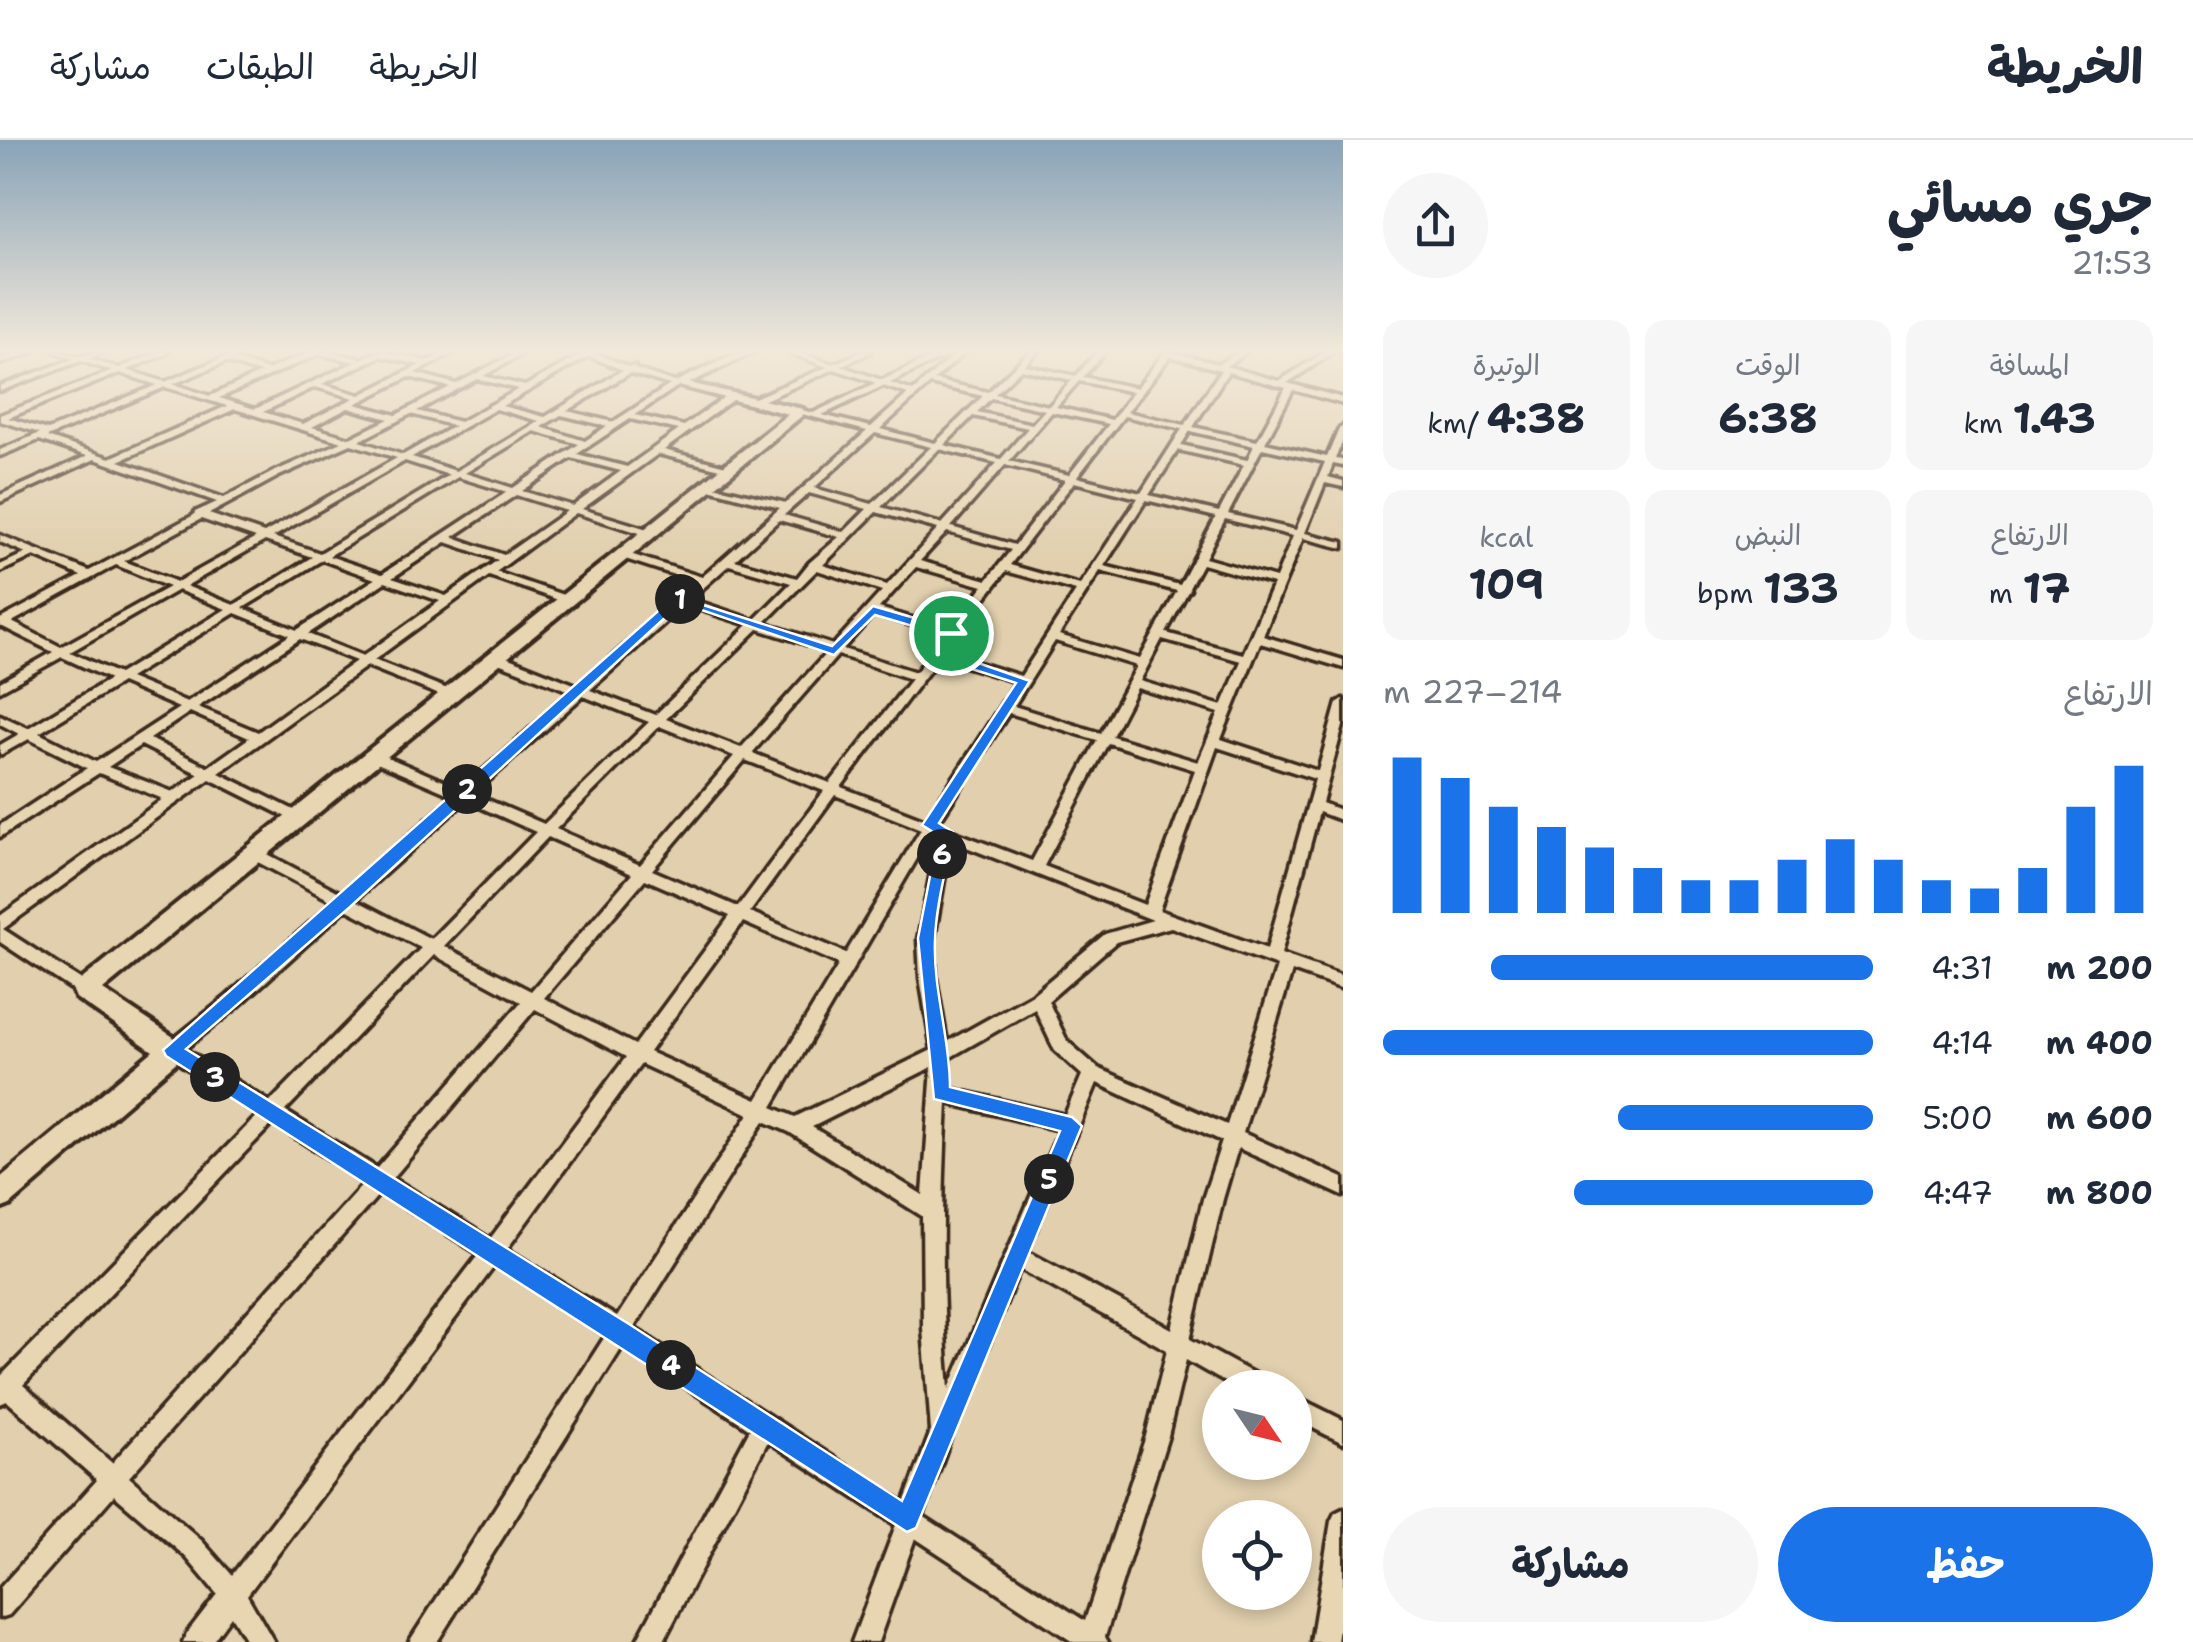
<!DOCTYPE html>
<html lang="ar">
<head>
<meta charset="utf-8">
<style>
	body { margin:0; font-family:"Shantell Sans","Playpen Sans Arabic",sans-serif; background:#f6f6f7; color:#1f2937; direction:rtl; height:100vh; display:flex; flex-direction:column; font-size:38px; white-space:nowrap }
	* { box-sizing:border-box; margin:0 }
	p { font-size:32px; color:#747a83 }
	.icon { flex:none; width:55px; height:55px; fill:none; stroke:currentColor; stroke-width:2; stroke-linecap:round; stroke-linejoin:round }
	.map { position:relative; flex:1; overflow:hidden; direction:ltr }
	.drawer { display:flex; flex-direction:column; background:#fff; width:850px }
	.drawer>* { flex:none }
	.needle { width:65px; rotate:125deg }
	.buttons { position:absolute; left:1202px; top:1230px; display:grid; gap:20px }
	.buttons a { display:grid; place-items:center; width:110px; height:110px; border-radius:50%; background:#fff; box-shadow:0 5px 15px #0003; font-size:50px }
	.pin { position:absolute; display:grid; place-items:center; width:85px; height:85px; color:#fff; margin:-42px; border:5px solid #fff; border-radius:50%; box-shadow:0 2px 10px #0007 }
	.km { position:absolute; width:50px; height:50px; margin:-25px; border-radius:50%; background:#222; color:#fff; font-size:28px; line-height:50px; text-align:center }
	.round { display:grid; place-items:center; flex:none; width:105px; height:105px; border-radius:52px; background:#f6f6f7 }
	.summary { display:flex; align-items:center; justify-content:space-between; height:170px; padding:0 40px }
	h1 { font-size:55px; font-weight:700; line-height:75px }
	.metrics { display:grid; grid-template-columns:repeat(3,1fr); gap:15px; height:170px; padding:10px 40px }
	.metrics div { display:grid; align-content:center; border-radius:20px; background:#f6f6f7; text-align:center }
	.metrics b { font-size:42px; font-weight:700 }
	.metrics small { font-size:28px; font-weight:400 }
	.metrics p { font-size:28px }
	.chart { height:280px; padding:20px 40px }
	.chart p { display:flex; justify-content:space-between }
	.chart svg { width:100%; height:180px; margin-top:10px; stroke:#1a73e8; stroke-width:6 }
	.button { display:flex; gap:20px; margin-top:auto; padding:20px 40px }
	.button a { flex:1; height:115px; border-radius:60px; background:#1a73e8; color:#fff; font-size:40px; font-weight:700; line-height:115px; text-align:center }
	.button a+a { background:#f6f6f7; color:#1f2937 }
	ul { padding:0 40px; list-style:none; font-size:32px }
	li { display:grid; grid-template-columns:160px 120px 1fr; align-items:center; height:75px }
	li i { height:25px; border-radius:12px; background:#1a73e8 }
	header { display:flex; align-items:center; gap:60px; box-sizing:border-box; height:140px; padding:0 50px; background:#fff; border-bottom:2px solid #e0e1e3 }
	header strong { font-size:48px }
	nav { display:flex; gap:55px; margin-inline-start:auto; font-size:35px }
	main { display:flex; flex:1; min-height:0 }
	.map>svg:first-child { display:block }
</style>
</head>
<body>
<header>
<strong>الخريطة</strong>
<nav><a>الخريطة</a><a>الطبقات</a><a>مشاركة</a></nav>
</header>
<main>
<section class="drawer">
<div class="summary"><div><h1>جري مسائي</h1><p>21:53</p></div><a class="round"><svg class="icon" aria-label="share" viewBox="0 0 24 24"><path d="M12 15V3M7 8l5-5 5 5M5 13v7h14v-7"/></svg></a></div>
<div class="metrics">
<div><p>المسافة</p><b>1.43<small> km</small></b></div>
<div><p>الوقت</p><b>6:38</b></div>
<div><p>الوتيرة</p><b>4:38<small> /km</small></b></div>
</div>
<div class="metrics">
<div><p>الارتفاع</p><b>17<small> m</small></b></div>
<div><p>النبض</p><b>133<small> bpm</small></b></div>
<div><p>kcal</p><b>109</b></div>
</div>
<div class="chart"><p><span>الارتفاع</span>214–227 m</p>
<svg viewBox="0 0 160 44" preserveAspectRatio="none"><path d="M5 44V6M15 44V11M25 44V18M35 44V23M45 44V28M55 44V33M65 44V36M75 44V36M85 44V31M95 44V26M105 44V31M115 44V36M125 44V38M135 44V33M145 44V18M155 44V8"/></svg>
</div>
<ul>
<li><b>200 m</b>4:31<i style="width:78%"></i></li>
<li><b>400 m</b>4:14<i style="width:100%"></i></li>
<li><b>600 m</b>5:00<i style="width:52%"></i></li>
<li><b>800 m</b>4:47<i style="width:61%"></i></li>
</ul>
<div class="button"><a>حفظ</a><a>مشاركة</a></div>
</section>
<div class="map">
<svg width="1343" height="1502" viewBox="0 0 1343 1502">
	<rect width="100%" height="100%" fill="#e1cfad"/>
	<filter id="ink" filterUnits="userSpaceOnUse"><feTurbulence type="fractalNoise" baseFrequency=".01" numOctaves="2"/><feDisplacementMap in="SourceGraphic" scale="20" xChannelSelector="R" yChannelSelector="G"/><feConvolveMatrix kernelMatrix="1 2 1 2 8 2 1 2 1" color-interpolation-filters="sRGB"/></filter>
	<g filter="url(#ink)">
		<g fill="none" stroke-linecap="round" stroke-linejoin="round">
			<g stroke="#3b2a1e" stroke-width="7">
				<path id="street" d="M22,212H33L0,224V219Z
					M55,212C64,212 74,216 82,216C90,215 95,212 103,212L89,219L119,228L160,212H170L127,230L165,242L237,212H247L233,219L268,230L310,212H330L361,219L377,212H387L427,221L446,212H455L415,233L456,244L517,212H526L483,236L525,246L582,214L581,212H592L629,227L635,226V229L681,244L635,275L684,286L729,254H735V258L664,310L734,328L729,331L658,314L582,369L654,391V395H646L576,373L496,432L572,458V462H564L489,436L374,520L455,552V558H447L367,526L219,633L304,675L306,678L304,681H294L210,639L3,789L91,846L93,851L91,856L85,858L0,802V776L163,659L99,633L0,697V685L87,628L29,599L0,615V605L19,594L0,584V575L28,588L110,539L62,517L0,551V542L53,512L3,487H0V479L81,436L34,416L0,432V425L26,413L0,402V395L89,431L194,375L195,372L217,362L95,319L0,362V355L87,316L39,300L0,316V310L40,293L0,281V275L112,231L81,221L0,251V246L73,219ZM319,214L355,222L255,269L219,258ZM381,216L420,225L360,255L322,244ZM589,216L623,230L545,277L502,266ZM226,222L261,233L210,256L173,244ZM120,233L157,245L48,290L8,278ZM630,233L670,245L613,282L567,271ZM409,237L450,247L396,275L355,264ZM477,239L519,249L460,282L417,271ZM165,247L227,266L110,318L47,297ZM315,247L354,258L303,284L263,272ZM348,268L389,279L350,298L312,287ZM235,269L342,302L273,332L224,358L119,321ZM496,269L539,281L456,331L412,317ZM411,274L454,286L403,315L359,301ZM561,275L607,286L585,301L541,287ZM630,279L679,290L627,327L577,314ZM534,291L579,304L513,348L465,333ZM351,304L397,318L264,393L209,374L279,336ZM571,318L621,331L573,366L522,351ZM405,321L449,335L320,413L273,397ZM458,337L507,352L382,434L329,416ZM516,355L567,371L504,415L453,397ZM201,379L256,398L177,442L124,421ZM265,401L312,417L234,465L186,446ZM446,402L498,420L446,456L392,438ZM322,420L375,439L297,490L243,468ZM116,425L169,447L61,507L12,482ZM385,442L440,461L363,516L308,494ZM178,450L226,469L119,534L70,512ZM235,473L290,495L187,562L129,538ZM300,499L356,521L258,592L198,567ZM121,543L179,568L96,622L39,593ZM190,572L249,598L208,627L150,599ZM141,605L199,634L173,652L108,627Z
					M787,212H798L833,224L861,212H871L841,226L882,240L943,212H953L890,243L913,251L957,212H965L934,240L988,252L1029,212H1037L1024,225L1076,236L1097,212H1105L1083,237L1137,248L1163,214L1161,212H1173L1218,224L1238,212H1247L1226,226L1279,241L1325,212H1334L1287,243L1343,258V264L1293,250L1265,303L1327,317L1339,289L1343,286V300L1335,319L1343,320V326L1333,324L1328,337L1343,341V347L1325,343L1305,393L1343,402V408L1303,398L1263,496L1343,520V528L1260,503L1221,599L1318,631L1337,563L1343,559V586L1322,663L1343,671V681L1319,672L1281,814L1343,836V849L1292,831L1243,993L1343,1038V1056L1238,1008L1223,1059L1190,1199L1266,1240L1269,1248H1235L1186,1220L1168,1296L1105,1497L1108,1502H1073L915,1398L878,1502H852L896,1385L768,1301L663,1502H636L750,1289L623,1206L437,1502H409L606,1195L496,1124L247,1455L274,1502H247L231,1476L212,1502H183L187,1493L217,1454L186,1417L114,1355L9,1475L0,1478V1448L97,1340L7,1261L0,1264V1237L259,974L166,915L163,910L166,905L227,856L334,762L250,718L248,714L250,710H260L343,754L454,656L370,620L368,617L370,614H380L462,649L572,552L493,521V515H501L579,546L675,461V457L680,456L696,442L619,417V413H627L702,437L780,368L705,348V344L786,363L867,291L794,272L798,269L813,273L876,243L834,229L758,263H752V259L827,227ZM1170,216L1221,230L1185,285L1127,272ZM1021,229L1072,240L1049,266L995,254ZM1228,232L1286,248L1257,301L1193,287ZM1079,241L1133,252L1112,280L1056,267ZM930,244L983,256L935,303L880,289ZM883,246L908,254L871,287L822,275ZM991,258L1045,270L1032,284L977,272ZM1052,272L1109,284L1069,335L1009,321ZM973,276L1028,288L1001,319L944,305ZM1124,276L1182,289L1141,353L1077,337ZM1190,291L1254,306L1247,320L1181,305ZM875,293L931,307L872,364L814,348ZM1262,308L1325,322L1296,390L1228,374ZM939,309L997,323L942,384L881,367ZM1178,310L1244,325L1219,372L1149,355ZM1005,325L1065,340L1015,405L951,387ZM1074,342L1138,358L1080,445L1010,425ZM809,353L867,369L844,392L784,375ZM1146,360L1216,377L1180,445L1104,426ZM876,372L938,389L887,445L823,425ZM1225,379L1293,396L1276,438L1205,418ZM779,380L839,397L809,423L797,438L735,420ZM947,392L1011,410L987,440L920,421ZM1202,424L1273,444L1243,514L1166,493L1187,453L1190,450L1189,448ZM729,425L791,443L754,480L691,459ZM916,427L983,446L949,489L879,468ZM817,430L882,451L833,505L764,483ZM1006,431L1076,451L1021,536L944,512ZM1100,431L1177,451L1140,519L1059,495ZM685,465L748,485L655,575L590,550ZM874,474L945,495L916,532L843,509ZM758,489L828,511L741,608L666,579ZM1162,499L1241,521L1222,566L1140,541ZM1055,501L1137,526L1101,593L1014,566ZM838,515L911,539L830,643L752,613ZM939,518L1016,542L926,680L841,647ZM1137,548L1219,573L1198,622L1112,596ZM583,556L649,582L544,684L474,654ZM1009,573L1097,600L1032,721L937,685ZM659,586L734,616L640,725L556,689ZM1108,603L1195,630L1145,765L1044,726ZM1217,607L1315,639L1267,809L1159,770ZM745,620L824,651L738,767L652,730ZM835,655L921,689L846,813L750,772ZM466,661L536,692L431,799L356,760ZM932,693L938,696L918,799L920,838L932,910L795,977L772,967ZM548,697L632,734L531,851L444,806ZM951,701L1153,780L1105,794L1033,854L947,902L936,838L934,799ZM645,739L730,776L635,905L544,858ZM346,769L421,808L270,962L185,909L239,866ZM743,782L839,824L757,960L649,912ZM1171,787L1277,826L1227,985L1098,928L1067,901L1048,861L1116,802ZM434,815L521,862L377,1028L285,971ZM535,869L626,917L490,1099L393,1038ZM1035,869L1055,911L1082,935L1065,975L948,948L949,918ZM641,924L749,974L617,1177L507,1109ZM932,927L923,1055L812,987ZM1097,943L1222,1001L1203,1059L1172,1189L1027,1111ZM947,963L1059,990L949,1249C940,1153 942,1059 947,963ZM764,981L789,992L922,1076L923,1188L931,1291L904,1363L634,1188ZM273,983L365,1042L112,1323L23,1245ZM381,1052L479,1114L232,1435L202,1401L129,1337ZM1020,1129L1167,1210L1146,1296L1085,1481L923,1376L952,1293Z
					M1295,1256L1343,1280V1303L1295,1279Z
					M1343,1369V1459L1337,1502H1311L1331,1381L1335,1373Z"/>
			</g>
			<g stroke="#3b2a1e" stroke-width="8">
				<path id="secondary" d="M739,212H754L689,243L803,269V275L103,850L181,902L185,910L181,918L10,1065L0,1069V1038L153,911L76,858L73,851L76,844L788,274L671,244Z"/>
			</g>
			<use href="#street" fill="#e8d6b3" fill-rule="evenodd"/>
			<use href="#secondary" fill="#e8d6b3" fill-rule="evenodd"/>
		</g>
	</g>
	<linearGradient id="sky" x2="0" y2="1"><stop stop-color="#89a3b8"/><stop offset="0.5" stop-color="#f2e9da"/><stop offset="1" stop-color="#f2e9da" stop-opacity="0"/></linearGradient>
	<rect width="1343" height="422" fill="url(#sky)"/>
	<path fill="#1a73e8" stroke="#fff" stroke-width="2.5" fill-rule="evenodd" d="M675,456L832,506L873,466L956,490L944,511L1030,541L939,683L953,692C947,727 936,764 935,800C933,850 950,898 950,947L1072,977L1082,986L916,1388L907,1392L166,916L163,910ZM681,463L834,515L875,475L943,495L931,516L1016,543L922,685L938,695L918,798L934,959L1060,991L902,1361L629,1184L186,909L350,767Z"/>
</svg>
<div class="buttons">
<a><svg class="needle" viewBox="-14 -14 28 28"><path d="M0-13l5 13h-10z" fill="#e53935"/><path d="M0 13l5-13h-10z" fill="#747a83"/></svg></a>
<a><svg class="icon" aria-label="locate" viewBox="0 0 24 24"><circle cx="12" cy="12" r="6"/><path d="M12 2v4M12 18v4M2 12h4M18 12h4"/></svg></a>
</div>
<div class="pin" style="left:951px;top:493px;background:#1e9e55"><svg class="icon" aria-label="arrive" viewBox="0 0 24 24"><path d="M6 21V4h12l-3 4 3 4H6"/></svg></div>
<b class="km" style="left:680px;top:459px">1</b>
<b class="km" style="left:467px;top:649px">2</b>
<b class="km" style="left:215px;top:937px">3</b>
<b class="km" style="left:671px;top:1225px">4</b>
<b class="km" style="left:1049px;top:1039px">5</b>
<b class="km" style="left:942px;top:714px">6</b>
</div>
</main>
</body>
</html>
